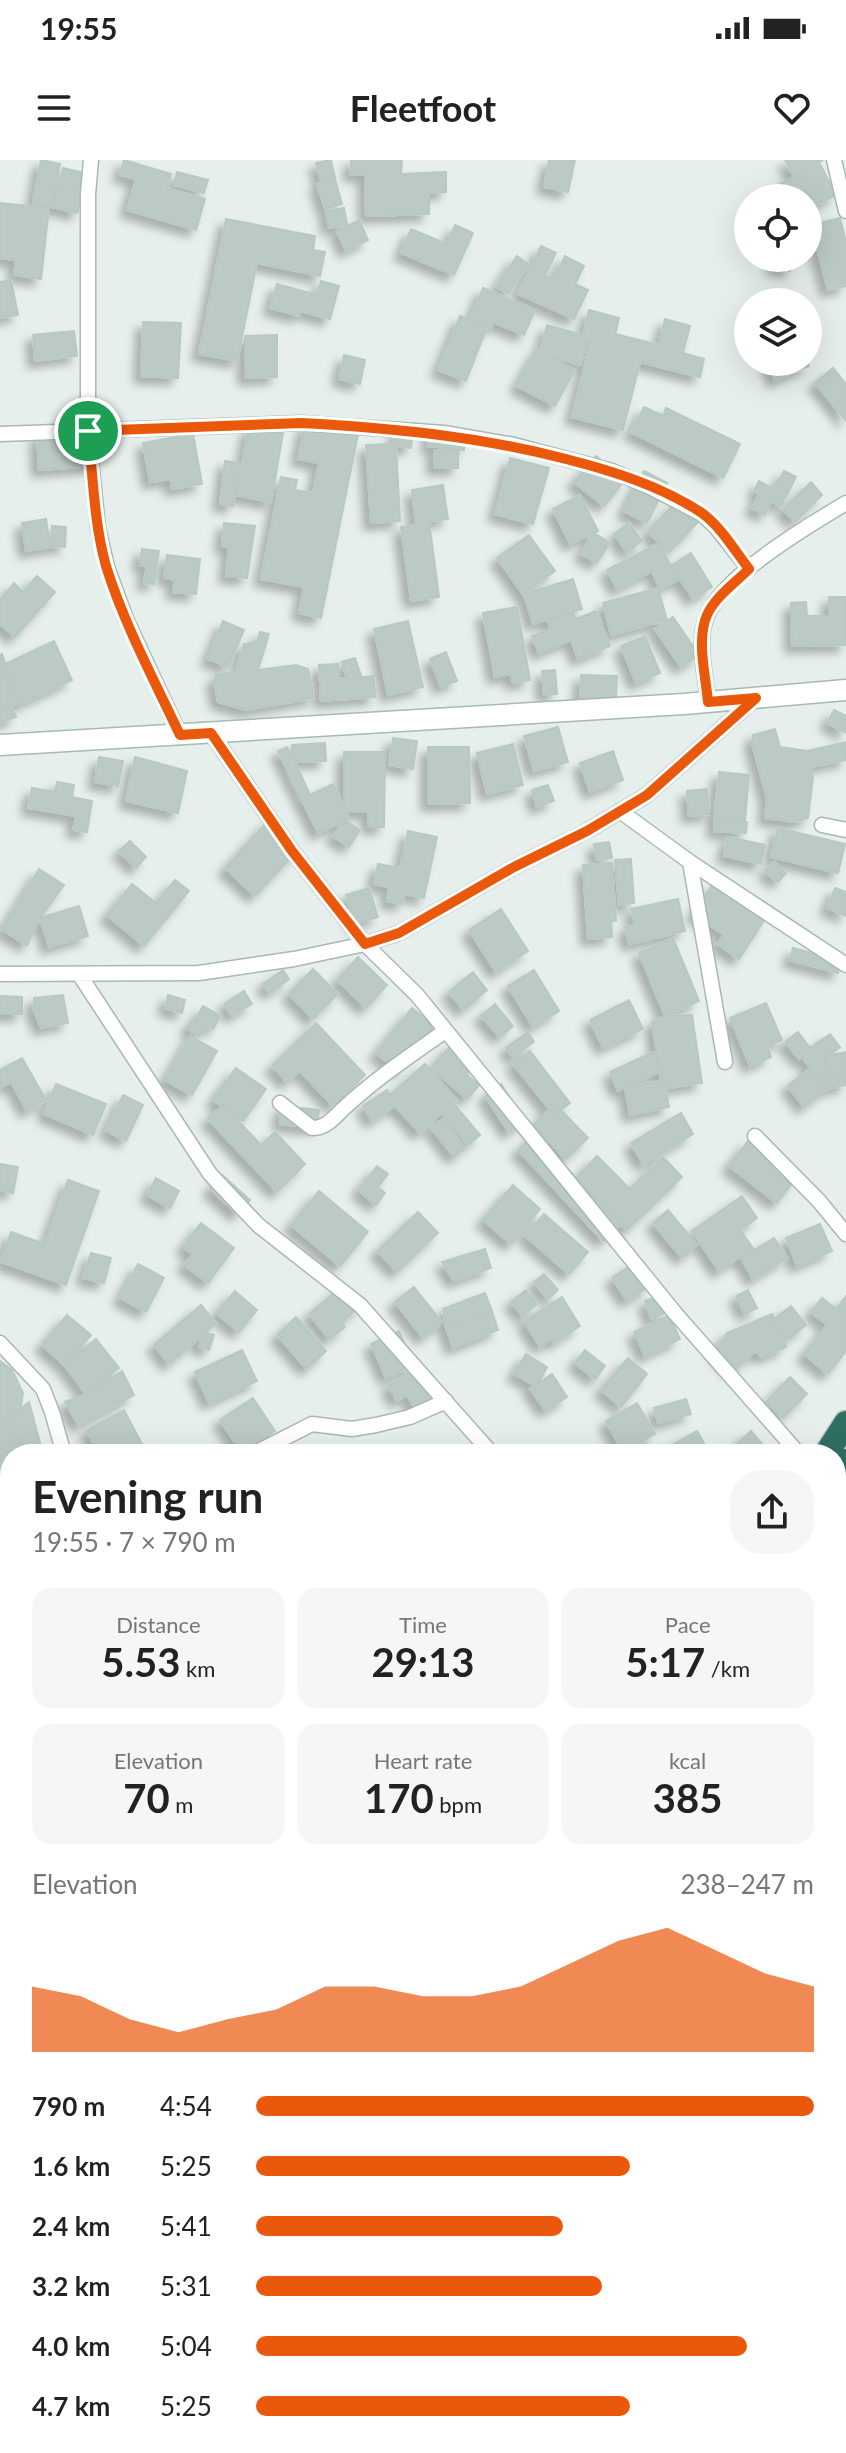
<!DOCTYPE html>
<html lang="en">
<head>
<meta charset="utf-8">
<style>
	body { margin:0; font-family:Lato,sans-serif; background:#f6f6f6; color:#222; height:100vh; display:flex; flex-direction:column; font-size:30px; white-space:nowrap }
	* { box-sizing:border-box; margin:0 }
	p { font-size:26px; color:#767676 }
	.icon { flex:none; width:44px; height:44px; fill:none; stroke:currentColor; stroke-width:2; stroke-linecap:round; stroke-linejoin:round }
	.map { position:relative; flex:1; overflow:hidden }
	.side { position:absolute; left:0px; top:1284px; width:846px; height:1010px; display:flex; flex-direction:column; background:#fff; border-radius:32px 32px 0 0; box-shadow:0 8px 32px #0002 }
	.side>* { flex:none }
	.controls { position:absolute; left:734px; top:24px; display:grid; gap:16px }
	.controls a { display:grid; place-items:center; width:88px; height:88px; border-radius:50%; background:#fff; box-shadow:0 8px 32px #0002; font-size:40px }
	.pin { position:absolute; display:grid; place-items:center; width:68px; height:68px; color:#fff; margin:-34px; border:4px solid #fff; border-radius:50%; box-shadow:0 2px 8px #0007 }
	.round { display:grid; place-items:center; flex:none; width:84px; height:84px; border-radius:32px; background:#f6f6f6 }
	.head { display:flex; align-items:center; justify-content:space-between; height:136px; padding:0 32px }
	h1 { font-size:44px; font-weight:700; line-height:60px }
	.stats { display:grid; grid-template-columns:repeat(3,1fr); gap:12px; height:136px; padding:8px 32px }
	.stats div { display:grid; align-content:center; border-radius:20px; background:#f6f6f6; text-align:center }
	.stats b { font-size:40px; font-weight:700 }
	.stats small { font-size:22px; font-weight:400 }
	.stats p { font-size:22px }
	.chart { height:224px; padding:16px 32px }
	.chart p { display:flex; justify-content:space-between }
	.chart svg { width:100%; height:144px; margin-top:8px; fill:#ea580c; opacity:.7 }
	ul { padding:0 32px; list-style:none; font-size:26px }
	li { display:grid; grid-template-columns:128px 96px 1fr; align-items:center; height:60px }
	li i { height:20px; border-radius:10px; background:#ea580c }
	.status { display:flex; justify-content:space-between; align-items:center; height:56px; padding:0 40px; background:#fff; direction:ltr }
	.status svg { height:22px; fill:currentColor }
	header { display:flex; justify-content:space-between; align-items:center; height:104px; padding:0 32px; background:#fff; font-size:36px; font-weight:700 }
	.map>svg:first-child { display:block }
</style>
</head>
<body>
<div class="status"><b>19:55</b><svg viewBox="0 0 49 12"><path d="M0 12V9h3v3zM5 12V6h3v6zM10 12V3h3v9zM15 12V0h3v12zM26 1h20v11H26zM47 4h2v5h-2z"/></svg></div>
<header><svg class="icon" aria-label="menu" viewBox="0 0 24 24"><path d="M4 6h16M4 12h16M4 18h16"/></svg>Fleetfoot<svg class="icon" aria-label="heart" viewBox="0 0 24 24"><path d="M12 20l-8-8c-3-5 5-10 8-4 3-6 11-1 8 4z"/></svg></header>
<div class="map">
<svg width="846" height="2293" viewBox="0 0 846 2293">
	<defs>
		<filter id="shadow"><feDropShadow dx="-7" dy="7" stdDeviation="4" flood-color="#0004"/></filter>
	</defs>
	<rect width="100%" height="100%" fill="#e6efeb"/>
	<path fill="#bbcac4" stroke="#b8c9c2" stroke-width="2" filter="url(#shadow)" d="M41,0L60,4L51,47L33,43Z
		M124,0L171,14L167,28L205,39L196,70L127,50L136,19L120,15Z
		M331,0L335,18L321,21L316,3Z
		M351,0H402L401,14L446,12V32L429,33V54L366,56L365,16L367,15L350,14Z
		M549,0H575L568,32L544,27Z
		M785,0H823L819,2L836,35L808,49V38H800L798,34L787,38L780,24L794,17Z
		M63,8L88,14L77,53L52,47Z
		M177,12L208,20L204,33L174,25Z
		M335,19L342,44L325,49L317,24Z
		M0,43L49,48L41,119L14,115L16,100L0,98Z
		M344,48L347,64L329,68L326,51Z
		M840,58L846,82V126L828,130L811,65Z
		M226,59L315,76L313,90L325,92L320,116L257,103L237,201L199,194Z
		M359,60L368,80L346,91L337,71Z
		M455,65L473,73L454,115L401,93L411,69L447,84Z
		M541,86L556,93L545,115L554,119L565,96L584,106L575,124L588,130L574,159L518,134Z
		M517,96L528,104L508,134L496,127Z
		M775,98H794L790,111L773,107Z
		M11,120L18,155L0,158V122Z
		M321,121L339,126L330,159L300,151L299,156L270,148L277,124L317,135Z
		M483,128L535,150L524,175L493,162L491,168L470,159Z
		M589,150L619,158L615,174L659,185L665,159L690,166L683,193L704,199L700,217L640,202L623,270L572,257L591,180L588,179L581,205L548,196L575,210L555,246L517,226L537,189L540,191L547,165L583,175Z
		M460,156L487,167L466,221L438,210Z
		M143,162L181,163L178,218L141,216Z
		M74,171L77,196L35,201L33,175Z
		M277,175V217L245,218V176Z
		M344,195L365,200L360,224L339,219Z
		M768,202H807L809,206L775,220Z
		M833,208L846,224V261L815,223Z
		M644,247L663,256L666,248L740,284L723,318L631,272Z
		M305,264L358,274L321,458L299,453L304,427L261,419L281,317L297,320L295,330L313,333L319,303L298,299Z
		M249,267L283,273L271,342L236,335Z
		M396,270L413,272L411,288L396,286L400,361L371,363L366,285L394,284Z
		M430,270L466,273L464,290L428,286Z
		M93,271L96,306L39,310L37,275Z
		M193,274L202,324L172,329L171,319L150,322L143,283Z
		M434,290H458V308H434Z
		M596,296L625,320L604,346L574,322Z
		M510,298L549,308L533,364L495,354Z
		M225,301L239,303L233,346L220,344Z
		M644,311L667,323L647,363L624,351Z
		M784,311L796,317L781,346L771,341L765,355L752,348L760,333L754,331L759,321L774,329Z
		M811,322L822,335L795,362L783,349Z
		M443,325L448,359L429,361L439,437L411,441L401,367L416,365L412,330Z
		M580,335L598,371L570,384L553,349Z
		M676,342L698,362L669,392L648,372Z
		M46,359L50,387L26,391L22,363Z
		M224,363L255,366L247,418L226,416L229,387L222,386Z
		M629,363L642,381L627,392L614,374Z
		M52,366L66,367L65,387L51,386Z
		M594,373L610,383L597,403L581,394Z
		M529,375L555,411L523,434L497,398Z
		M659,383L678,420L660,429L652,411L617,429L607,410Z
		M142,389L159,391L154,424L144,423L147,406L140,405Z
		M691,393L712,427L693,439L671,406Z
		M167,395L200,399L196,434L173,432L175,420L164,418Z
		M37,416L55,432L15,477L0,464V440L14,423L23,432Z
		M573,419L582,449L533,464L524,434Z
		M658,428L667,460L611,475L603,443Z
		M829,437H845L846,485L792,486L791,443L806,442L807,456H829Z
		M517,447L530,520L513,523L511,514L495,517L483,453Z
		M596,451L610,486L578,499L571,480L539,493L532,476L551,469L548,462L573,452L576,459Z
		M673,457L699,495L681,507L655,469Z
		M223,461L244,470L228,507L208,499Z
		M408,461L423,527L388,535L374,469Z
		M260,472L269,474L258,510L296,505L308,509L314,538L246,550L218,542L214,521L216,515L236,511L244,484L257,482Z
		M645,476L660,513L636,523L621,486Z
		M54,481L72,520L19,545L1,506Z
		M446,492L457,521L441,527L430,499Z
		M2,494L18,543L0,549V495Z
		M355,498L361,515L352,518L374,516L375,537L321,541L319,505L338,504L339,519L347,518L342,502Z
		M555,510L557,534L544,535L542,511Z
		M581,515L617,516L616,540L580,538Z
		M12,546L16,557L0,563V550Z
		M834,550L846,556V573L827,563Z
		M558,567L568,602L534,611L524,576Z
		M775,569L780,587L807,591L846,582V600L811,607L813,617L808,658L795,662L765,658L767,639L752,583L753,575Z
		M393,578L417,581L413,609L389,605Z
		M325,583L326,601L295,602L310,635L333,624L344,646V592H385L384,667H368L369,652H347L349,658L345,660L360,670L349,687L333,676L345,660L318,673L278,591L287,587L292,597V585Z
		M513,584L523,625L487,634L477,593Z
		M428,587H469L470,643L428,644Z
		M613,591L623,620L590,632L580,603Z
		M99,597L123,601L118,626L95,622Z
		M135,597L187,611L178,653L126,641Z
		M719,612L749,615L745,661L714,659Z
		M57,622L74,625L72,637L92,641L87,672L73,670L76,656L28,648L32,628L55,632Z
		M548,625L554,641L537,647L532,630Z
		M707,629L709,654L689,656L687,631Z
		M269,660L299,689L255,736L225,708Z
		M715,661L747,662L746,673L714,671Z
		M778,668L845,684L838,713L771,697Z
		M408,671L437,677L424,738L405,734L402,744L387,741L389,727L374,724L378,704L400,708Z
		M728,677L765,685L761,704L724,696Z
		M130,681L146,697L136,708L119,691Z
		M609,682L612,698L597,700L594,684Z
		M631,699L634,743L619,745L615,700Z
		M774,702L786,713L778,722L765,711Z
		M612,703L616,761H611L612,777L588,779L583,705Z
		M39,709L64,725L40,758L27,785L2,770Z
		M175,720L189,731L144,786L107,755L132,724L156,743Z
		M713,724L765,759L739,799L717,784L724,775L693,754Z
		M369,728L378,757L355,764L346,735Z
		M835,728L846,732V756L827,748Z
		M678,739L685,771L629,784L625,767L635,765L631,749Z
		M79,746L88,776L49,787L40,758Z
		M501,749L528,791L496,812L469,770Z
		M673,778L699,841L665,856L639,793Z
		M793,788L841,801L838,813L790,800Z
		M358,797L387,825L366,848L337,820Z
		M313,809L338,834L313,859L289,834Z
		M283,810L289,819L270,833L263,824Z
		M534,810L559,851L533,867L508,826Z
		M473,812L487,830L463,850L449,832Z
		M244,831L252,844L232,856L224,844Z
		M63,835L68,863L41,868L33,849L34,838Z
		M168,835L185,840L182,853L165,848Z
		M0,836L22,837V854H0Z
		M629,840L643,869L603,888L590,860Z
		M766,843L782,880L767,886L771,897L750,906L730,858Z
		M495,844L513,866L500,877L481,856Z
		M203,846L221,856L213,869L196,859Z
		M412,848L434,866L399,911L376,893Z
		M692,855L702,923L662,929L652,862L665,856Z
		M194,859L206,869L198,877L187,868Z
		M316,863L365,915L333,946L300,911L287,922L272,906Z
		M528,872L534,882L513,897L506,888Z
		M798,872L810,888L830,874L840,887L824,900L839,921L827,930L802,897L799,899L785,882Z
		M190,876L217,891L192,935L165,920Z
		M453,883L475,903L466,914L479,925L467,939L431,908Z
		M530,891L570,943L554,955L513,904Z
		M653,892L661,911L618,931L610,912Z
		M846,892V925L831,928L825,896Z
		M22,898L46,940L27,951L11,922L0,928V910Z
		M425,904L457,940L453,943L480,975L468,985L442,953L420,973L395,946L372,961L363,946L387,930L390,935Z
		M236,908L266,929L243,961L213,940Z
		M808,910L824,931L804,947L788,926Z
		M664,920L669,947L630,955L625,928Z
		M56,924L106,944L93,975L44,954Z
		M501,924L525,961L509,972L485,936Z
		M123,935L143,945L126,981L106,971Z
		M555,944L588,978L566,999L533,965Z
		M223,945L261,985L275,972L305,1004L277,1032L208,959Z
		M281,946L319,950L317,968L280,964Z
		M681,953L693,974L643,1004L631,983Z
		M443,959L465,988L454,997L431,968Z
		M535,974L620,1065L603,1081L518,990Z
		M748,981L796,1018L777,1043L729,1006Z
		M597,996L630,1029L663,997L682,1017L627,1070L576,1018Z
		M0,1004L18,1007L13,1033L0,1030Z
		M377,1006L388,1014L378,1027L385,1033L376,1045L358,1030Z
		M222,1015L250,1040L237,1054L210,1029Z
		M156,1018L179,1031L170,1048L147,1035Z
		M68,1020L99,1031L66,1125L1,1102L11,1072L45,1084Z
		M513,1025L540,1049L511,1084L483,1060Z
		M319,1031L368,1072L340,1106L291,1065Z
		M742,1036L757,1058L740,1070L753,1088L719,1111L692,1071Z
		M668,1050L697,1085L682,1098L653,1063Z
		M418,1052L438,1073L397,1112L377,1091Z
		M544,1054L588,1092L569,1114L525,1076Z
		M201,1063L234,1088L208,1123L184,1105L193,1094L183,1087Z
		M820,1064L832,1091L797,1106L786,1078Z
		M774,1078L787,1098L753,1119L741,1098Z
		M485,1089L491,1108L454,1121L442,1102Z
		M91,1093L111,1098L104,1123L83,1118Z
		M634,1103L649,1127L627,1141L612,1118Z
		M138,1104L164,1118L146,1152L120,1138Z
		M544,1114L558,1130L548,1139L534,1122Z
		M344,1125L361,1146L341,1162L345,1167L329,1179L309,1154Z
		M414,1127L442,1162L423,1178L395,1142Z
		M526,1130L537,1144L523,1156L511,1142Z
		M748,1130L757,1148L745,1154L736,1136Z
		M235,1131L257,1150L239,1172L216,1153Z
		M485,1133L492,1151L446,1168L443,1149Z
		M660,1136L666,1153L651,1159L645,1141Z
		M846,1136V1191L828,1214L804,1194L827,1165L811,1152L822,1138L836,1149Z
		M562,1137L580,1166L554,1183L552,1179L540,1187L524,1161Z
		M201,1145L216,1163L205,1173L214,1175L209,1190L199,1187L203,1175L169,1204L154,1185Z
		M791,1146L806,1165L787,1180L773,1160Z
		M492,1151L498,1170L453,1188L446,1168Z
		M772,1154L786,1187L762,1197L756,1191L734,1211L716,1191L727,1173Z
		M67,1155L91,1175L64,1205L42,1185Z
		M669,1155L680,1179L645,1196L634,1172Z
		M296,1157L326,1191L307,1209L277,1175Z
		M399,1171L414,1205L386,1218L371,1184Z
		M96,1179L119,1208L86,1234L64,1205Z
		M242,1190L257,1221L209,1243L195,1212Z
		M585,1190L605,1206L595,1219L575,1203Z
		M526,1194L547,1207L538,1224L552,1214L567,1237L546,1251L530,1229L535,1226L514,1214Z
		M628,1198L647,1214L621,1247L601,1230Z
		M0,1201L12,1210L23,1233L20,1251L0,1267Z
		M418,1207L437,1239L417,1252L407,1235L397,1241L388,1226Z
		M122,1211L134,1235L78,1265L65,1242L86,1234Z
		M790,1217L807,1234L783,1258L766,1242Z
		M253,1238L275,1271L242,1293L220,1260Z
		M686,1239L691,1254L658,1263L654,1248Z
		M29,1242L43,1294H10V1314L0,1317V1266Z
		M637,1243L655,1274L623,1292L606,1261Z
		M124,1250L142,1284L124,1294H99L87,1270Z
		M697,1271L710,1294H669L667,1288Z
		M751,1271L764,1286L757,1294H735L731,1289Z
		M10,1317V1343L2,1344L0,1319Z
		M10,1393V1416L0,1418V1395Z
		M0,1559H10V1587H0Z
		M836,1633L846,1639V1686L836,1680Z
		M846,1785V1840L836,1857V1803Z
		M836,1880H846V1904H836Z
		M836,2022L846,2027V2042L839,2055L836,2053Z"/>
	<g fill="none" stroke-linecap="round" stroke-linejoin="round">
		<g stroke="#a8b8b2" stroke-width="17">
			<path id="street" d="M91,0L88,34V271L98,368L107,407L126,459L180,575
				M834,0L846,51
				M0,274L301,263L444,273L514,285L612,311L648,326L702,354L715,366L749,409
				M708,542C706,517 696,480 707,456C723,416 809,365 846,343
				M211,573L292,691L365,784L417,835L675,1153L799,1294
				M620,651L690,702L846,805
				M822,665L846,670
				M690,702L725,902
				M0,814L199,813L294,799L365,784L399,773L514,707L587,671L647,635L756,538
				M79,814L210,1014L258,1065L360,1145L492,1294
				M280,943L312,968C325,969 335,957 343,949C375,919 410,896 445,871
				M755,976L819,1041L846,1074
				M0,1183L43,1229L52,1252L64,1294
				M253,1294L312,1264L352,1269L376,1265L410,1257L446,1241
				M836,2133L846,2140
				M487,2293L493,2284"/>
		</g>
		<g stroke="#a4bbb3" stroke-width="23">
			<path id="secondary" d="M0,585L684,544L846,530"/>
		</g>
		<g stroke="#c2cac8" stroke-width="27">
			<path id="highway" d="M826,1294L846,1263
				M836,1317L846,1301
				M836,1503L841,1516
				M836,1541L846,1537
				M0,2291L9,2293
				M196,2293L202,2284
				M236,2293L241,2284"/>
		</g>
		<use href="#street" stroke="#fff" stroke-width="14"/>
		<use href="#secondary" stroke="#fff" stroke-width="20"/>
		<use href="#highway" stroke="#2f6f62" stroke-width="24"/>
	</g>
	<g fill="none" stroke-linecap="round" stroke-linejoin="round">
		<g stroke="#fff" stroke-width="16">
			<path id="route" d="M301,263C392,268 477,276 566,299C613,311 661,326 702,353C721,367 735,391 749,409C735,423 715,437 707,455C696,480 706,517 708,542L756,538L647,635L587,671L514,707L399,773L365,784L292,691L211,573L180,575C154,520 124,464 106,406C94,363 93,316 88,271Z"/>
		</g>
		<use href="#route" stroke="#ea580c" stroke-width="10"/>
	</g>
</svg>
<div class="controls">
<a><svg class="icon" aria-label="locate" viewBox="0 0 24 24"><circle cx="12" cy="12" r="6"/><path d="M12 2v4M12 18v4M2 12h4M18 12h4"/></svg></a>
<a><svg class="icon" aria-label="layers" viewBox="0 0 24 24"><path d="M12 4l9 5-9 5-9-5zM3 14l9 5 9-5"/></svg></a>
</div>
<div class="pin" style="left:88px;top:271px;background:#1e9e55"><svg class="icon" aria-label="arrive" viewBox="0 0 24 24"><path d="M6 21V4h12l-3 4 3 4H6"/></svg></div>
<section class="side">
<div class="head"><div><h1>Evening run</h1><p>19:55 · 7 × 790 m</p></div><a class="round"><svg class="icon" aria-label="share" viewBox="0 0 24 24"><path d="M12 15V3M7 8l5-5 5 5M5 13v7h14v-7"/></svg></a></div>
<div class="stats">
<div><p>Distance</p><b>5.53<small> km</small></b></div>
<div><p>Time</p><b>29:13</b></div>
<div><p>Pace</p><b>5:17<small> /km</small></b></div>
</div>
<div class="stats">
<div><p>Elevation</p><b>70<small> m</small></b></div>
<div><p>Heart rate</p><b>170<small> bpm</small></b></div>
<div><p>kcal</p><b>385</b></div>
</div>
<div class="chart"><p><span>Elevation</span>238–247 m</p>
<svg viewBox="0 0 160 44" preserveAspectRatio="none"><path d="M0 44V24L10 27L20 34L30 38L40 34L50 31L60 24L70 24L80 27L90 27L100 24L110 17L120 10L130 6L140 13L150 20L160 24V44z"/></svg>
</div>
<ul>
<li><b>790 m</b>4:54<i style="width:100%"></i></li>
<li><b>1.6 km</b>5:25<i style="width:67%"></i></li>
<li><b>2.4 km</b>5:41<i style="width:55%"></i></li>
<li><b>3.2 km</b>5:31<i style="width:62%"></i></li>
<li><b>4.0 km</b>5:04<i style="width:88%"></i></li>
<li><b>4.7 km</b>5:25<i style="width:67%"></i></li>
</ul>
</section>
</div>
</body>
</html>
